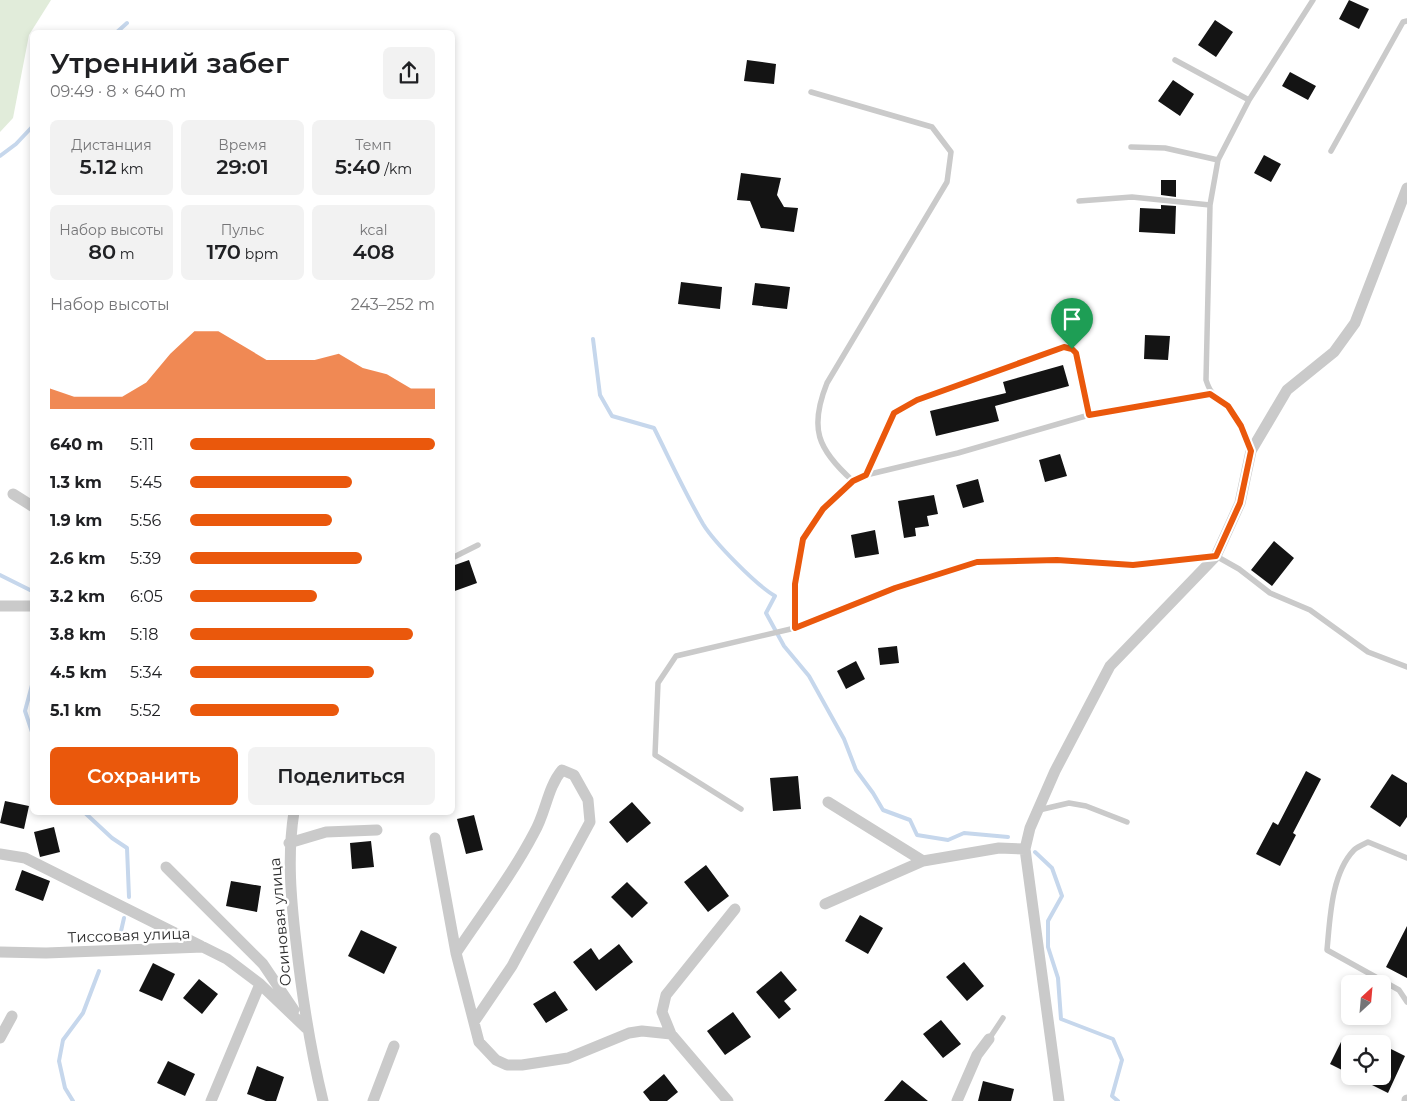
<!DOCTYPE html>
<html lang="ru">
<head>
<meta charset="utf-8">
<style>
	body { margin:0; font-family:Montserrat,sans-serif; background:#f2f2f2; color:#202124; height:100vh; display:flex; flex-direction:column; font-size:19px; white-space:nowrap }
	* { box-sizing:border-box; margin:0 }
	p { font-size:16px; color:#757577 }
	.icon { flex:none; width:28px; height:28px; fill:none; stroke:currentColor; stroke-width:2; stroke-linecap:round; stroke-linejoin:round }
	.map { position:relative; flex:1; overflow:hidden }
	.panel { position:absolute; left:30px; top:30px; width:425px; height:785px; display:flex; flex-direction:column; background:#fff; border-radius:8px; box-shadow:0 2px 8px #0003 }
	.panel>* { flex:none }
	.needle { width:32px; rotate:26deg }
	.tools { position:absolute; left:1341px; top:975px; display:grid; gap:10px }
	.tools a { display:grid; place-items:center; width:50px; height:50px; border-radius:8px; background:#fff; box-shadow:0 2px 8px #0003; font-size:25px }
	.pin { position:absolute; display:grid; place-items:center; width:42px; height:42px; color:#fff; margin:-51px -21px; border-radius:50% 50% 50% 0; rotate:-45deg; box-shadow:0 0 5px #0007 }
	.pin .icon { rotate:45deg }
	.round { display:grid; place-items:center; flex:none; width:52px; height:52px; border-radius:8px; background:#f2f2f2 }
	.headline { display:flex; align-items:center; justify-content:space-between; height:85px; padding:0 20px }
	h1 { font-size:28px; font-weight:600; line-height:38px }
	.figures { display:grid; grid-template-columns:repeat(3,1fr); gap:8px; height:85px; padding:5px 20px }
	.figures div { display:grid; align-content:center; border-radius:8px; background:#f2f2f2; text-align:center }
	.figures b { font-size:21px; font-weight:600 }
	.figures small { font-size:14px; font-weight:400 }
	.figures p { font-size:14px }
	.chart { height:140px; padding:10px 20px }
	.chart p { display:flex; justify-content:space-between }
	.chart svg { width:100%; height:90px; margin-top:5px; fill:#ea580c; opacity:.7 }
	.action { display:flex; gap:10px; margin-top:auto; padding:10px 20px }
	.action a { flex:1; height:58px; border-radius:8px; background:#ea580c; color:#fff; font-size:20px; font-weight:600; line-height:58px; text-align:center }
	.action a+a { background:#f2f2f2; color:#202124 }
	ul { padding:0 20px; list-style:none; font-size:16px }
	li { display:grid; grid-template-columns:80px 60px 1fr; align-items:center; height:38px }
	li i { height:12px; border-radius:6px; background:#ea580c }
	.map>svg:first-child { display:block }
</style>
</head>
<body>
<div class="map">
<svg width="1407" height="1101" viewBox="0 0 1407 1101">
	<rect width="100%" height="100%" fill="#fff"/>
	<path fill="#e1ecda" d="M0,0H51L29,35L13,118L0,132Z"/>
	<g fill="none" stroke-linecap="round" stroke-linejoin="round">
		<path stroke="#c6d7ec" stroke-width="4" d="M117,32L127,23
			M0,156L16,144L32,127
			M593,339L600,395L612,416L654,428C670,460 685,493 703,524C714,542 756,585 775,596L766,613L784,646L809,676L844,739L856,770L873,793L883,810L910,820L917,835L948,840L964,833L1008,837
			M0,575L32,591
			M32,685L25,711L32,732
			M84,812L112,838L127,848L129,897
			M1035,852L1052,868L1062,896L1048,921V947L1058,978L1061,1019L1113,1039L1122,1060L1112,1096L1118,1101
			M119,940L124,918
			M73,1101L65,1088L59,1061L63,1040L83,1013L99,971"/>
	</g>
	<path fill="#141414" d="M1349,0L1369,9L1359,29L1339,19Z
		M1215,20L1233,32L1216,57L1198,45Z
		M747,60L776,64L774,84L744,81Z
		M1290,72L1316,86L1308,100L1282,86Z
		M1173,80L1194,94L1180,116L1158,101Z
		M1264,155L1281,164L1271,182L1254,173Z
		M741,173L781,178L777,195L784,207L798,208L794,232L761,228L750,201L737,200Z
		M1161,180H1176V197L1161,195Z
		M1161,205L1176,206L1175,234L1139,232L1140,208L1161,209Z
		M681,282L722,287L720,309L678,304Z
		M755,283L790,287L787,309L752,305Z
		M1145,335L1170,336L1168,360L1144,359Z
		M1063,365L1069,386L995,406L999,421L936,436L930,411L1006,393L1003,382Z
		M1060,454L1067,476L1045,482L1039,460Z
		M978,479L984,502L963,508L956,485Z
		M934,495L938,514L927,516L929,526L915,528L916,536L904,538L898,501Z
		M875,530L879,554L855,558L851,535Z
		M1274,541L1294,558L1272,586L1251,570Z
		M469,560L477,583L452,592V566Z
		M897,646L899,663L880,665L878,648Z
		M856,661L865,679L846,689L837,671Z
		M1306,771L1321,779L1293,833L1296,835L1280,866L1256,854L1273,822L1278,825Z
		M1392,774L1407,783V817L1400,827L1370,807Z
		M798,776L801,809L773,811L770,778Z
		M5,801L29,806L24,829L0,823Z
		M632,802L651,823L627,843L609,822Z
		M474,815L483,850L466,854L457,819Z
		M54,827L60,852L40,857L34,832Z
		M371,841L374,867L352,869L350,843Z
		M706,865L729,896L708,912L684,882Z
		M22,870L50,881L43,901L15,890Z
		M231,881L261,886L257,912L226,906Z
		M627,882L648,903L632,918L611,897Z
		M860,915L883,928L868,954L845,941Z
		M1407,926V978L1386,967Z
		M361,930L397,947L384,974L348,956Z
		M619,944L633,962L596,991L573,962L591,948L599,960Z
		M964,962L984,986L967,1001L946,977Z
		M153,963L175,974L162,1001L139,991Z
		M781,971L797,990L784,1001L791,1009L779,1019L756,992Z
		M199,979L218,994L202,1014L183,998Z
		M555,991L568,1010L546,1023L533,1004Z
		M733,1012L751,1037L725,1055L707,1031Z
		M941,1020L961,1044L943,1058L923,1034Z
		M1341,1042L1350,1046V1074L1330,1064Z
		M1387,1047L1405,1056L1388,1093L1354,1076H1382V1057Z
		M168,1061L195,1074L185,1096L157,1083Z
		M257,1066L284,1077L276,1101H266L247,1094Z
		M664,1074L678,1092L667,1101H650L643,1092Z
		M902,1080L928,1101H884Z
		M983,1081L1014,1089L1011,1101H978Z"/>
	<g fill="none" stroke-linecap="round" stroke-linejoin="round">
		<path stroke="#cacaca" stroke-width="5.5" d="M1175,60L1249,100
			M811,92L932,127L951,152L947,182L827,383C809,428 817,449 853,481
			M1131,147L1165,148L1218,160
			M1331,151L1403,22L1407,21
			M1079,201L1132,197L1210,205
			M1251,451C1245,436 1239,418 1227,406C1216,394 1212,398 1206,380L1210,205L1218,160L1249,100L1313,0
			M866,475L889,421L894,413L904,407L1064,347L1072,349L1076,353L1089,415
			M452,558L478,545
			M795,628C795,599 794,569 803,540C810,516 844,486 866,475L958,453L1089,415L1210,394
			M741,809L655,755L658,683L676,656L795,628L895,588L977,563L1057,560L1133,565L1216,556L1239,569L1270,593L1310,610L1368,652L1407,667
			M1039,810L1069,803L1086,806L1127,822
			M1407,858L1368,842C1364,844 1357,847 1354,850C1331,874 1330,919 1327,950L1399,990L1407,1002
			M989,1039L1003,1018"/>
		<path stroke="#cacaca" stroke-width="11" d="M13,494L32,506
			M0,606H32
			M828,802L923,861
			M294,812C287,856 291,899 296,942C302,996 310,1048 323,1101
			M435,838L456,953L479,1042L496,1060L507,1065H522L568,1058L629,1033L642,1031L671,1034
			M289,843L326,832L377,830
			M0,854L25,858L201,946
			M166,867L263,964L294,1010
			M825,904L923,861L999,848L1025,849
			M0,952L46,953L203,947L227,959L260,984L306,1028
			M456,953C482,914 512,875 534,833C546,813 547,788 562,770L574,775L588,800L590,822L512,966L474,1022
			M0,1038L12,1016
			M211,1101L260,984
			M373,1101L394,1046
			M728,1101L671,1034L662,1012L666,995L735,909
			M957,1101L977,1055L989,1039
			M1059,1101L1025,849L1030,828L1055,771L1110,666L1216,556L1240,503L1251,451L1287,390L1334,352L1355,323L1407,188
			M1407,1101V1100"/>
	</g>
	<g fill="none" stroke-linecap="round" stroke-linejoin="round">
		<g stroke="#fff" stroke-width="10">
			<path id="route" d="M1064,347L1072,349L1076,353L1089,415L1210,394L1228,406L1241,426L1251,451L1240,503L1216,556L1133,565L1057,560L977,562L895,588L795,628V584L803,539L823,509L853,481L866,475L894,413L917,400Z"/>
		</g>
		<use href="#route" stroke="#ea580c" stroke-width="6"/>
	</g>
	<g text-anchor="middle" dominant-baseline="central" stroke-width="5" stroke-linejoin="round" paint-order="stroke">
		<g font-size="15" fill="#2d2d2d" stroke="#fff">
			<text transform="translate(280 922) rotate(-95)">Осиновая улица</text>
			<text transform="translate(129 935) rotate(-2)">Тиссовая улица</text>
		</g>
	</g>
</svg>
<div class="tools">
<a><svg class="needle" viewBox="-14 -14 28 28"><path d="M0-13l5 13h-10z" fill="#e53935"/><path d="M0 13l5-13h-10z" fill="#757577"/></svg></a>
<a><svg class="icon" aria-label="locate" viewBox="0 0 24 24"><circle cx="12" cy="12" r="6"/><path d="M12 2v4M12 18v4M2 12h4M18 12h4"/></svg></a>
</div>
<div class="pin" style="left:1072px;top:349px;background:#1e9e55"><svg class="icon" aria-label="arrive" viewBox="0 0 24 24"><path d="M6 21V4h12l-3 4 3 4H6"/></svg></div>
<section class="panel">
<div class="headline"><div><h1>Утренний забег</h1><p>09:49 · 8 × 640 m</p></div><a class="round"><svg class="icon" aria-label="share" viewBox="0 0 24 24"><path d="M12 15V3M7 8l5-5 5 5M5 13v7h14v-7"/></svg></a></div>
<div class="figures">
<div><p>Дистанция</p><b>5.12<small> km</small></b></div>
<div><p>Время</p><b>29:01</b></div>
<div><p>Темп</p><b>5:40<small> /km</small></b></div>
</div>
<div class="figures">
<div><p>Набор высоты</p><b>80<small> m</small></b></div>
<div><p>Пульс</p><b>170<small> bpm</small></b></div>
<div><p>kcal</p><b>408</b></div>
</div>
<div class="chart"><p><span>Набор высоты</span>243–252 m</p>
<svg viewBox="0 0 160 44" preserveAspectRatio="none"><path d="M0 44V34L10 38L20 38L30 38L40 31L50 17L60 6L70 6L80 13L90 20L100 20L110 20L120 17L130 24L140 27L150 34L160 34V44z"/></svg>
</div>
<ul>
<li><b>640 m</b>5:11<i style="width:100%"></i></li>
<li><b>1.3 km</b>5:45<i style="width:66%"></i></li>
<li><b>1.9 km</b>5:56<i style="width:58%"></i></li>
<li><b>2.6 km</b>5:39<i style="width:70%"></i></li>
<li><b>3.2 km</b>6:05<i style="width:52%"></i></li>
<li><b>3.8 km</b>5:18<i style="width:91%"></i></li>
<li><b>4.5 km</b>5:34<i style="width:75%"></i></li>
<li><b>5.1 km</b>5:52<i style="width:61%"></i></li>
</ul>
<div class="action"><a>Сохранить</a><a>Поделиться</a></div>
</section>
</div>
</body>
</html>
